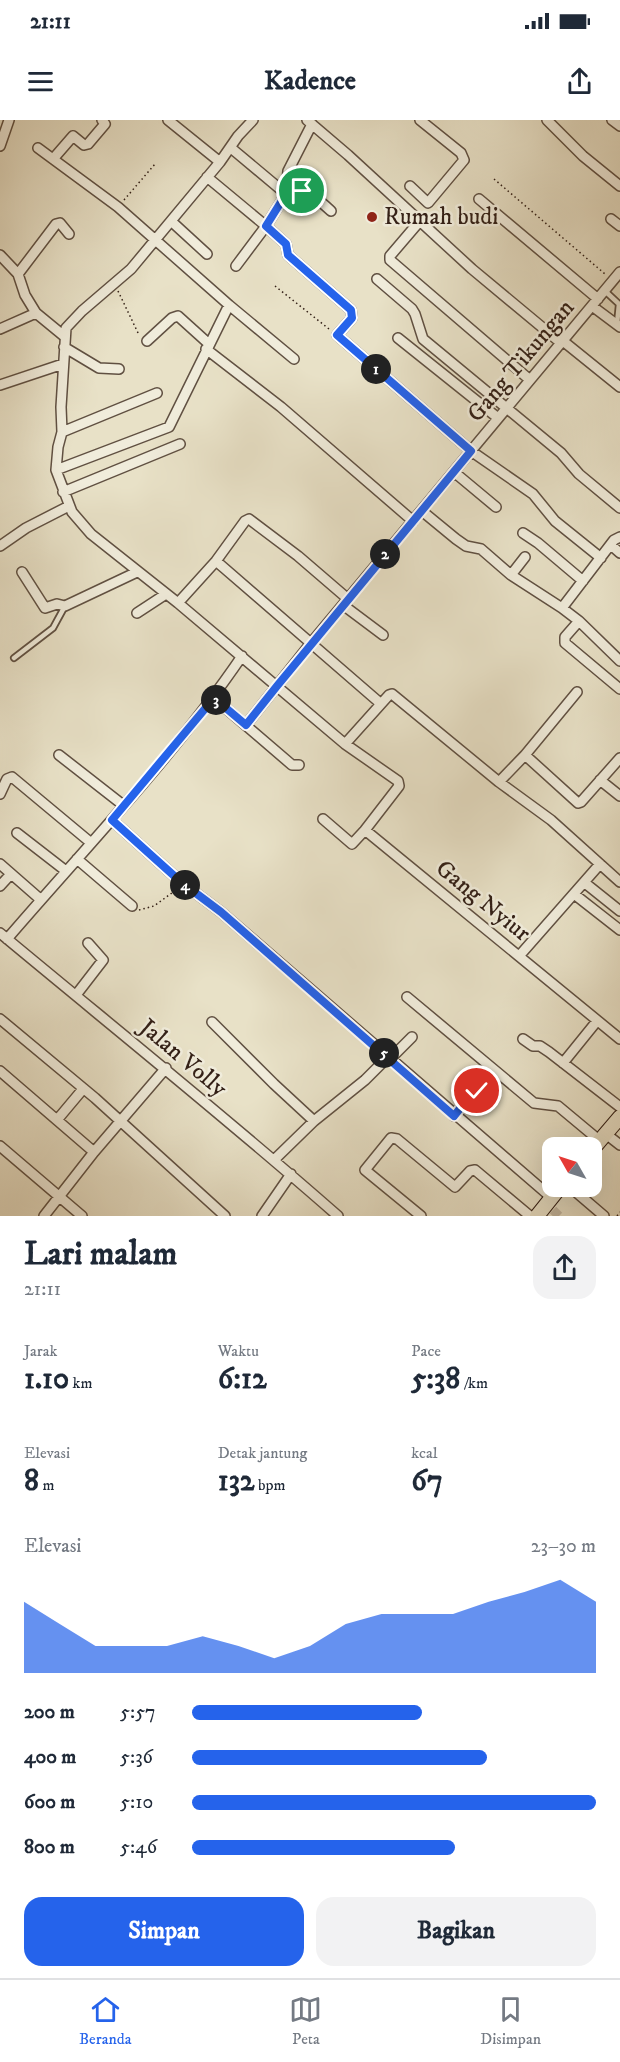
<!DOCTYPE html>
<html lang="id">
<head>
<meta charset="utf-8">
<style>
	body { margin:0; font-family:"IM FELL DW Pica",serif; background:#f2f2f3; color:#1f2937; height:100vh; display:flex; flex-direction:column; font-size:22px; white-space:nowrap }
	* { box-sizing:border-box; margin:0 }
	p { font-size:20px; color:#747a83 }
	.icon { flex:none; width:33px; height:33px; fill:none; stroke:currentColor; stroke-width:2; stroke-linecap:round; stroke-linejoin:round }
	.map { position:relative; height:1096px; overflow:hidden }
	.drawer { display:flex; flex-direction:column; background:#fff; flex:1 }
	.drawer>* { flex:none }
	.needle { width:39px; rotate:309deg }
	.fabs { position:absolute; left:542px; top:1017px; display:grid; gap:12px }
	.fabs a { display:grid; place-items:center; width:60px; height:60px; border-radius:12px; background:#fff; box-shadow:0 6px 24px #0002; font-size:30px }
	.pin { position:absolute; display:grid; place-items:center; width:51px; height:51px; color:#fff; margin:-26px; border:3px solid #fff; border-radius:50%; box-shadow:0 2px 6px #0007 }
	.km { position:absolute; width:30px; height:30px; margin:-15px; border-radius:50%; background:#222; color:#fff; font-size:16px; line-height:30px; text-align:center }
	.round { display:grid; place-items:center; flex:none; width:63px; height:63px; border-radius:18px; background:#f2f2f3 }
	.headline { display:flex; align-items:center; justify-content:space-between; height:102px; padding:0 24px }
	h1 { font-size:33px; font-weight:800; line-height:45px }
	.metrics { display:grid; grid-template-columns:repeat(3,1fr); gap:9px; height:102px; padding:6px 24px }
	.metrics div { display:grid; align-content:center }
	.metrics b { font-size:30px; font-weight:800 }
	.metrics small { font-size:16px; font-weight:400 }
	.metrics p { font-size:16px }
	.chart { height:168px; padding:12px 24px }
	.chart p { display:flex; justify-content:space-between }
	.chart svg { width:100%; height:108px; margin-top:6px; fill:#2563eb; opacity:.7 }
	.primary-button { display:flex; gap:12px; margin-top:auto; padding:12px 24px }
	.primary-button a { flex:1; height:69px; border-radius:18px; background:#2563eb; color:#fff; font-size:24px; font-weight:800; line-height:69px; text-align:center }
	.primary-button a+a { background:#f2f2f3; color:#1f2937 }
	ul { padding:0 24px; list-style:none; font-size:20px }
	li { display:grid; grid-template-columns:96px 72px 1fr; align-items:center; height:45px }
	li i { height:15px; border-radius:8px; background:#2563eb }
	.status { display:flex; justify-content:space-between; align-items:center; height:42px; padding:0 30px; background:#fff; direction:ltr }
	.status svg { height:16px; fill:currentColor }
	header { display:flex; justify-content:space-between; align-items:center; height:78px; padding:0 24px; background:#fff; font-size:27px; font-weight:800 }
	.tab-bar { display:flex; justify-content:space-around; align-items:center; height:84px; border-top:2px solid #e0e1e3; background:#fff; font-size:16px; color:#747a83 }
	.tab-bar a { display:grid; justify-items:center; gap:3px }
	.tab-bar .selected { color:#2563eb }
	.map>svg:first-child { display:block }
</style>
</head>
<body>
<div class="status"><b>21:11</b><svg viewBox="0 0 49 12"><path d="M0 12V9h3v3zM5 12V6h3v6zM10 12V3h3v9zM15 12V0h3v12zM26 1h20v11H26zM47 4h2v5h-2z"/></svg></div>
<header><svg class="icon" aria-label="menu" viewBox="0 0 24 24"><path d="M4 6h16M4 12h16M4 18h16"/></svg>Kadence<svg class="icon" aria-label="share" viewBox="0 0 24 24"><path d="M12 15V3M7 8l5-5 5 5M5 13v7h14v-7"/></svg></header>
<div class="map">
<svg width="620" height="1096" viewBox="0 0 620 1096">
	<rect width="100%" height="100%" fill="#e8e1c7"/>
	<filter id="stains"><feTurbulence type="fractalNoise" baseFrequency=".00333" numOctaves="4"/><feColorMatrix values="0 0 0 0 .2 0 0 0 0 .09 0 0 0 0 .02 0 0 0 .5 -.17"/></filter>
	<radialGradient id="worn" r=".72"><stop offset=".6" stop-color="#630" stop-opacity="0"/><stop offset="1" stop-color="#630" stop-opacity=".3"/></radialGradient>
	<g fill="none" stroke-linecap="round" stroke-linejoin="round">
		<path stroke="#c4baa4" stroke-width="9" stroke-dasharray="9 4.5" stroke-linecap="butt" d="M553,1090L559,1096"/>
		<g stroke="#605042" stroke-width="8">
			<path id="service" d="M605,171L619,184L617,204
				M14,538L53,508L65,486"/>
		</g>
		<g stroke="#605042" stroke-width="12">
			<path id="minor" d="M168,0L220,42
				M253,0L238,16L220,42L131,149L82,191L66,208L61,287L62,312L58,327L56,350L72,392L91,414L178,483L345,624L398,661L399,666L365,710
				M307,0L348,35L472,149L561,223
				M547,0L583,36L620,66
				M612,0L620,6
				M0,26L9,0
				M38,28L118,87L229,185L169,307L56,350
				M231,28L286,74C311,70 313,75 331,91
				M53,39L73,16L84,25L88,24L105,4L102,0
				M207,57L266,106L286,74L288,51L312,4
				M410,66L428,83L464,40L461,33L420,0
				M479,79L598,179
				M611,99L620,106
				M171,101L207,134
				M419,102L390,136V140L530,260
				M0,135L18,154L25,175L36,193L64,216
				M236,146L266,106L286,124L288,135L351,190L352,198L337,215L471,331L533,374L555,401L601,438
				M18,154L56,104L60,103L69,114
				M377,159L412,189L415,194L423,219L561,333L579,354L620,388
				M229,185L294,239
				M592,186L620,207
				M0,209L36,193
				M398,218L498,298
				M147,221L172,198L178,196L209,224
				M563,221L620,267
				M64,227L99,248L119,249
				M206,229L281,287L413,401
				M0,265L63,244
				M62,312L157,273
				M454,352L496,387
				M63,372L180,324
				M422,391L456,419L466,426L481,429L511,455L562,488L579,501L620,541
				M523,413L538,423L583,461
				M611,425L620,433
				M0,426L26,408L69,386
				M216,441L380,583
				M22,452L45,488L57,484L65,486L137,452
				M511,455L525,437
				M178,483L216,441L245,401L249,399L298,436L348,479
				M343,485L383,515
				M562,488L614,420L620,417
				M137,493L166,474
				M579,501L565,517V523L620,569
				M214,578L292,645H299
				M246,605L311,523L620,152
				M345,624L389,575L392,574L499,662L551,700L620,762
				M59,635L123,685
				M525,635L578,683L581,682L620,638
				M600,660L620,676
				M499,662L525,635L577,572
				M0,674L7,659L12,657L90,722
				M323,699L352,724L365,710L620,919
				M112,700L181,762L221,792L552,1078
				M17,713L66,751
				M77,739L132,786
				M0,744L40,779
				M585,763L620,791
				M0,766L11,754
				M574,774L620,810
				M0,813C113,907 228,999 338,1096
				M7,819C86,727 174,636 242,536
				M520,835L600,744
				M76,875L103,840L88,823
				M407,877L534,983L558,986L600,1021
				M0,899L95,978L225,1096
				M212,902L274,964L314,1001
				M523,919L533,926H540L549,932L620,987
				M390,939L412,917
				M563,943L597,901
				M0,951L94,1032
				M454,996L474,971H477L485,977
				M57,1000L83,969
				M606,1014L620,1025
				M0,1026L82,1096
				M275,1039L314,1001L365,960L388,937
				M569,1066L604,1096
				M44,1096L94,1032L166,948
				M262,1096L291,1054
				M421,1096L365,1050L391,1018L397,1019L455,1067L470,1051L475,1050L530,1096"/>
		</g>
		<g stroke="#321f16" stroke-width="16">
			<path id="primary" d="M591,1031L620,997
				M537,1096L561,1066"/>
		</g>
		<path stroke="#321f16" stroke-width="1.5" stroke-dasharray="1.5 3" stroke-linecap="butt" d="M494,59L605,154
			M124,80L155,44
			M275,166L329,209
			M118,171L139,215
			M139,790L154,786L176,770
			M617,1096L620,1092"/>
		<use href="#service" stroke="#f0ecdb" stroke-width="4.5"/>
		<use href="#minor" stroke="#f0ecdb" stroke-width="9"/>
		<use href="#primary" stroke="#e8e1c7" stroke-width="14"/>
	</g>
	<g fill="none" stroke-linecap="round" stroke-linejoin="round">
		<g stroke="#fff" stroke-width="12">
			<path id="route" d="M302,71L286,74L266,106L286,124L288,135L351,190L352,198L337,215L471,331L277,566L246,605L214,578L112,700L181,762L221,792L454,996L474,971H477"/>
		</g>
		<use href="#route" stroke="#2563eb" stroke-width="8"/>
	</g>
	<circle fill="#8f2418" stroke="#f0ecdb" stroke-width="2" cx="372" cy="97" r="6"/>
	<g text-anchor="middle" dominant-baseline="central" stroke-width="5" stroke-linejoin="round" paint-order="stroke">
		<g font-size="24" fill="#321f16" stroke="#f0ecdb" text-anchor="start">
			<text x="384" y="97">Rumah budi</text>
		</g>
		<g font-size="24" fill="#321f16" stroke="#f0ecdb">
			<text transform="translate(521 241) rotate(-50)">Gang Tikungan</text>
			<text transform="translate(483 781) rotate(39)">Gang Nyiur</text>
			<text transform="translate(183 938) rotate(40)">Jalan Volly</text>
		</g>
	</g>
	<rect width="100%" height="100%" filter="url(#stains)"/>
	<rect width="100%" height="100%" fill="url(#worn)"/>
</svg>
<div class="fabs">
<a><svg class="needle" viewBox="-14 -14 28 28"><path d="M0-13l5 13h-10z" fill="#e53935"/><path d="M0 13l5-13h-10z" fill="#747a83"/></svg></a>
</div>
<div class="pin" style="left:302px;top:71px;background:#1e9e55"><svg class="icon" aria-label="arrive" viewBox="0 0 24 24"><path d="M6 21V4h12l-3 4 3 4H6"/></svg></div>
<div class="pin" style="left:477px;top:971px;background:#d93025"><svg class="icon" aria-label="check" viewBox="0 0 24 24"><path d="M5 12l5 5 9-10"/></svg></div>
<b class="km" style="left:376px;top:249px">1</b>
<b class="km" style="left:385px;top:434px">2</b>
<b class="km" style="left:216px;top:580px">3</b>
<b class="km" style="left:185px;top:765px">4</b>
<b class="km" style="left:384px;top:933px">5</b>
</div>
<section class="drawer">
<div class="headline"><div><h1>Lari malam</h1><p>21:11</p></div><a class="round"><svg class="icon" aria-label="share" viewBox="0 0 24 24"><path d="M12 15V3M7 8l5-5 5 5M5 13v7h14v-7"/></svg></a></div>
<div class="metrics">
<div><p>Jarak</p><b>1.10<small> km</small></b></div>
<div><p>Waktu</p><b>6:12</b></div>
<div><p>Pace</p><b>5:38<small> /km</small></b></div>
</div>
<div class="metrics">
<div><p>Elevasi</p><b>8<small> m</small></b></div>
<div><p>Detak jantung</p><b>132<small> bpm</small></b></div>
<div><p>kcal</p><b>67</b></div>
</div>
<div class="chart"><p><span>Elevasi</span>23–30 m</p>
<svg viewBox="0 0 160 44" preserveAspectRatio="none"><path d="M0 44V15L10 24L20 33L30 33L40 33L50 29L60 33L70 38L80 33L90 24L100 20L110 20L120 20L130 15L140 11L150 6L160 15V44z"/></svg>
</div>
<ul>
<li><b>200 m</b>5:57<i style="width:57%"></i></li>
<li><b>400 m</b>5:36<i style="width:73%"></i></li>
<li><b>600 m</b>5:10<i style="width:100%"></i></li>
<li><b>800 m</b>5:46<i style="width:65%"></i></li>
</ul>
<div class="primary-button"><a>Simpan</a><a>Bagikan</a></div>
</section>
<nav class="tab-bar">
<a class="selected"><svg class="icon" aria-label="home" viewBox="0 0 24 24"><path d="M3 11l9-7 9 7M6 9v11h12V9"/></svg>Beranda</a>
<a><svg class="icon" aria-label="map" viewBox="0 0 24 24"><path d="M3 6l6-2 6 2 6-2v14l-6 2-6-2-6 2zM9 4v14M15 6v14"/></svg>Peta</a>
<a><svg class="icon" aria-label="saved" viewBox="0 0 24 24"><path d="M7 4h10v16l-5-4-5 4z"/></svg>Disimpan</a>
</nav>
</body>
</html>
